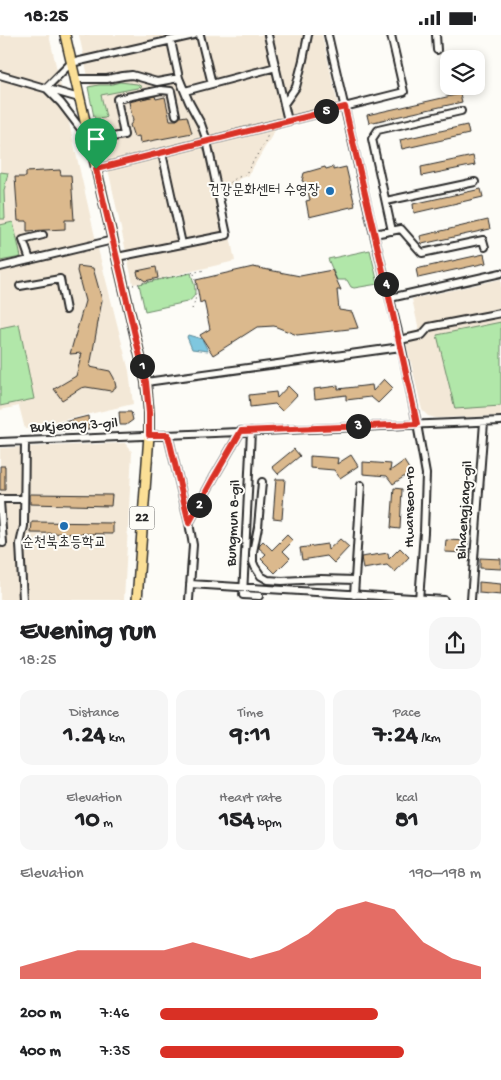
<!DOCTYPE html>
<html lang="en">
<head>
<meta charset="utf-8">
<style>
	body { margin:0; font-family:"Gochi Hand","Poor Story",sans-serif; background:#f6f6f6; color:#202124; height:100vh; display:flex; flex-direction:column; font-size:19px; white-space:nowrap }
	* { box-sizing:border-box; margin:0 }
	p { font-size:16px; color:#757577 }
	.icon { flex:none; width:28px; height:28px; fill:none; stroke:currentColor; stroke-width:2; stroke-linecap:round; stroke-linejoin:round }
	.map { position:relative; height:565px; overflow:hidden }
	.panel { display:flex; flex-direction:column; background:#fff; flex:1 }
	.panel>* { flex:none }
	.buttons { position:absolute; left:440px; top:15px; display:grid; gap:10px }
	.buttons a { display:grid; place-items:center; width:45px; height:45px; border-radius:10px; background:#fff; box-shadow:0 2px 8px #0003; font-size:25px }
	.pin { position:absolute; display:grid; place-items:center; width:42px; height:42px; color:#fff; margin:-51px -21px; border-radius:50% 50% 50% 0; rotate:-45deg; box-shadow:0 0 5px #0007 }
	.pin .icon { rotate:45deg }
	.km { position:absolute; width:25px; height:25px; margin:-12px; border-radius:50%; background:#222; color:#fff; font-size:14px; line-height:25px; text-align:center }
	.round { display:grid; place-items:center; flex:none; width:52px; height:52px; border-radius:15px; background:#f6f6f6 }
	.summary { display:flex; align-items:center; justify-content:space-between; height:85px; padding:0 20px }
	h1 { font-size:28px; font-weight:700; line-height:38px }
	.stats { display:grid; grid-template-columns:repeat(3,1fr); gap:8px; height:85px; padding:5px 20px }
	.stats div { display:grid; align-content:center; border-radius:12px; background:#f6f6f6; text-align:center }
	.stats b { font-size:25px; font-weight:700 }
	.stats small { font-size:14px; font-weight:400 }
	.stats p { font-size:14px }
	.chart { height:140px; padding:10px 20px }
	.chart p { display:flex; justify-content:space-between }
	.chart svg { width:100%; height:90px; margin-top:5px; fill:#d93025; opacity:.7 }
	ul { padding:0 20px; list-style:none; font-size:16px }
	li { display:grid; grid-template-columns:80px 60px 1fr; align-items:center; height:38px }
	li i { height:12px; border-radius:6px; background:#d93025 }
	.status { display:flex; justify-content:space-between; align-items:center; height:35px; padding:0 25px; background:#fff; direction:ltr }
	.status svg { height:14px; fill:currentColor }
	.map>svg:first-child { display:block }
</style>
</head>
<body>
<div class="status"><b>18:25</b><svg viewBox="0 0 49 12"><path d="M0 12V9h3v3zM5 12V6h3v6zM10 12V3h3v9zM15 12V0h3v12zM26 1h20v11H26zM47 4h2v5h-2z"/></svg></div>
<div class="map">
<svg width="501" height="565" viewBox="0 0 501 565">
	<rect width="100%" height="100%" fill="#fdfcf7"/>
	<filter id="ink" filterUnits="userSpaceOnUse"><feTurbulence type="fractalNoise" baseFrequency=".02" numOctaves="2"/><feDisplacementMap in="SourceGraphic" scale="10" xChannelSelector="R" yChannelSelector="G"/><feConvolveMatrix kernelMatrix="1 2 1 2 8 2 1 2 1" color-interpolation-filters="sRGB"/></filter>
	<g filter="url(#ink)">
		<path fill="#f3e8d7" d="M0,0H49L96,206L129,336L133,369L25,394L19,371L0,375Z
			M79,0H322L339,74L293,85L294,89L277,92L248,141L240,143L222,161L235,226L150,246L133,249Z
			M501,244V381L436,383L428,381L422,375L404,298L419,295L412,264Z
			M125,408L132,417L124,565H0V413Z"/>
		<path fill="#b1e7a9" stroke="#6e896a" d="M120,47L137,49L142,52L101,60L106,82L105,83L96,84L94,82L88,52L99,50H109Z
			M0,137L8,138L4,156L5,184H0Z
			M13,187L21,222L0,226V190Z
			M370,215L378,249L354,253L351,252L347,245H337L328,224Z
			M191,238C194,250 200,261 187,267L145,276L139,249Z
			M501,287V371L455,374L437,300Z
			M19,289L34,364L0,371V293Z"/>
		<path fill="#7fc7df" stroke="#5d8997" d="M188,300L202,304L208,316L192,314L187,302Z"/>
		<path fill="#dbb98d" stroke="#2b2b2b" d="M460,59L462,67L369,88L367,80Z
			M155,61L156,64L165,62L170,85H177L180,82L187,81L192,98L140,108L139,101L134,102L130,90L133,86L129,67Z
			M467,90L469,99L402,114L400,105Z
			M473,121L475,130L422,141L421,132Z
			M325,132L326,134L333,132V135L346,132L355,171L309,182L306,166L310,165L306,148L302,146L304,138Z
			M60,135L61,140H71L74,185H65V194L27,196V186H18L15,142H26V137Z
			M481,154L483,162L414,178L413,169Z
			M488,185L490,194L422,209L420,201Z
			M484,219L486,228L418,243L416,234Z
			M78,231L93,233L102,265L90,332L110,336L114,343L116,352L111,356L86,352L81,353L62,365L54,354L76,341L82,318L70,319L85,266L77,236Z
			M156,232L158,243L145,246L138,241L137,236Z
			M253,232L300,241L332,235L341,255H337L339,275L352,277L358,293L297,300L274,291L257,292L213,320L200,300L210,294L204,266L200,268L196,245Z
			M384,344L393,353L378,368L371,362L346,365V360L315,364L314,354L338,351V354L372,350L373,356Z
			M288,351L297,360L282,376L275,369L250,372L249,360L276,357L277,363Z
			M119,377H131L133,385L126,390H120Z
			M88,381L89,394L55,396L56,389Z
			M294,414L300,421L278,439L272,432Z
			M351,420L358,431L340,443L334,435L310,433V421L338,423L337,429Z
			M404,426L411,437L393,449L387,441L363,439V427L391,429L390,436Z
			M0,431H5V455H0Z
			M276,444H285L282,484L273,483Z
			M394,453L402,454L400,494L391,493Z
			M30,459L112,460L111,471L30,469Z
			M32,487L113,488V499L31,498Z
			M287,500L293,506L283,516L290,523L275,538L261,524L266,519L259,513L260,509L263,506L272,515Z
			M340,504L349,512L334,528L327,521L302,525L300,513L327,509L328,515Z
			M446,505L468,506L467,518L445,517Z
			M400,513L409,522L395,537L387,530L363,534L361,522L388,518L389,524Z
			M480,523L501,524V534L480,533Z
			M479,547L501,549V560L479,558Z"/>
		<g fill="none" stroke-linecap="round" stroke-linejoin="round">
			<g stroke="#2b2b2b" stroke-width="10">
				<path id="minor" d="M200,0L212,49
					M268,0L288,86
					M328,0L371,187L400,305L417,389L426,439L424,497L419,565
					M436,0L437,15
					M0,40L79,63
					M75,44H107L123,41L132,40L157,47L179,43
					M185,56L276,32
					M284,69L296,52L303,25L308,0
					M87,102L61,68L46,53L71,28L194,0
					M89,106L124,100L117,64L161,55L171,56L176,80
					M162,118L182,209
					M96,134L404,57L391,0
					M386,166L475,147
					M392,196L372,104L378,95L461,76
					M374,199L401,194L422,218L483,205L485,212
					M117,222L227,200L207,106L201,89L189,67L179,43L171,6
					M30,225L23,205L43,200
					M0,232L113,205
					M20,251L60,244L66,275
					M390,263L501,238
					M400,305L422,300L429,292L501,278
					M146,347L401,312
					M251,396L243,560L259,561
					M168,400L189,488L193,510L189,565
					M0,407L501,386
					M262,447L258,492L253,517V527L255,532L261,541L268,545L282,546L321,544L355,545
					M0,464H24
					M0,466L3,508
					M189,488L213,444L241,396
					M190,549L444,565
					M354,560L361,450
					M23,565L20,509L24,491L25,406
					M471,565L484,387"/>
			</g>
			<g stroke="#2b2b2b" stroke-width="12">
				<path id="major" d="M65,0L146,347L149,378V400L137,565"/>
			</g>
			<path stroke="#2b2b2b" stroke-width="1" stroke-dasharray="1 4" stroke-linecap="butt" d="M223,154L236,143L245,140L266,105L268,99
				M133,250L205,235
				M192,274C198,262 196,252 194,238"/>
			<use href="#minor" stroke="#fdfcf7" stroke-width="6"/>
			<use href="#major" stroke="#fbdf96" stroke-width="9"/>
		</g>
	</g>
	<g fill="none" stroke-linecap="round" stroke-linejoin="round" filter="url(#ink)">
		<g stroke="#fff" stroke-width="10">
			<path id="route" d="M345,72C369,178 395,283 417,389L241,396L213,444L189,488L168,400H149V378L146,347L96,134Z"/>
		</g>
		<use href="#route" stroke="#d93025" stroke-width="6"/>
	</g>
	<g fill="#1f6fb2" stroke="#fdfcf7" stroke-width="2">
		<circle cx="330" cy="156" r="5"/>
		<circle cx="64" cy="491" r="5"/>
	</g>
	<g text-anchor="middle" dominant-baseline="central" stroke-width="4" stroke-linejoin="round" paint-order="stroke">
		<rect fill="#fdfcf7" stroke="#6a6a68" stroke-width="1" x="129.5" y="471.5" width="25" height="23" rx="4"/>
		<g font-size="14" font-weight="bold" fill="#2b2b2b">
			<text x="142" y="483">22</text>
		</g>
		<g font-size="15" fill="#2b2b2b" stroke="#fdfcf7" text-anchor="end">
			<text x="320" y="156">건강문화센터 수영장</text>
			<text x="64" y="508" text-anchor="middle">순천북초등학교</text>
		</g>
		<g font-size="15" fill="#2b2b2b" stroke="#fdfcf7">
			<text transform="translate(74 391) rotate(-3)">Bukjeong 3-gil</text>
			<text transform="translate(410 472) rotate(-90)">Hwanseon-ro</text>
			<text transform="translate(465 475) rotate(-86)">Bihaengjang-gil</text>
			<text transform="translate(234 488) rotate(-87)">Bungmun 8-gil</text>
		</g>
	</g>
</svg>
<div class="buttons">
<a><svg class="icon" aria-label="layers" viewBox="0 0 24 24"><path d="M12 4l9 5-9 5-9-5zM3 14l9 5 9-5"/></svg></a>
</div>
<div class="pin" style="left:96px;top:134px;background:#1e9e55"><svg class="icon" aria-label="arrive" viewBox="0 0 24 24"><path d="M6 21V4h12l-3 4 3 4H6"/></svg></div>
<b class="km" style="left:142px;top:331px">1</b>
<b class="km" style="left:199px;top:470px">2</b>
<b class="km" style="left:358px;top:391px">3</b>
<b class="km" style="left:386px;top:249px">4</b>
<b class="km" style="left:326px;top:76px">5</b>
</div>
<section class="panel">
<div class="summary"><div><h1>Evening run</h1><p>18:25</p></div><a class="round"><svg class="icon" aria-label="share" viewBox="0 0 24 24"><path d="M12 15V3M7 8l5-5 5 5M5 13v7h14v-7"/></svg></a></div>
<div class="stats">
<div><p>Distance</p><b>1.24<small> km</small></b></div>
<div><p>Time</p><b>9:11</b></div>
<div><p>Pace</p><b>7:24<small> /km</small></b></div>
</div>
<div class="stats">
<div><p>Elevation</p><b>10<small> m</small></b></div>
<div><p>Heart rate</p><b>154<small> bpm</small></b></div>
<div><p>kcal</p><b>81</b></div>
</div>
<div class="chart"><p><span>Elevation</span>190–198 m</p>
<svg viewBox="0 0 160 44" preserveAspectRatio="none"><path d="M0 44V38L10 34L20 30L30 30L40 30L50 30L60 26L70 30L80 34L90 30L100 22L110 10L120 6L130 10L140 26L150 34L160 38V44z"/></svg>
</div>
<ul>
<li><b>200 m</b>7:46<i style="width:68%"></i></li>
<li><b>400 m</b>7:35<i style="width:76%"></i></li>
</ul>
</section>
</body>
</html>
